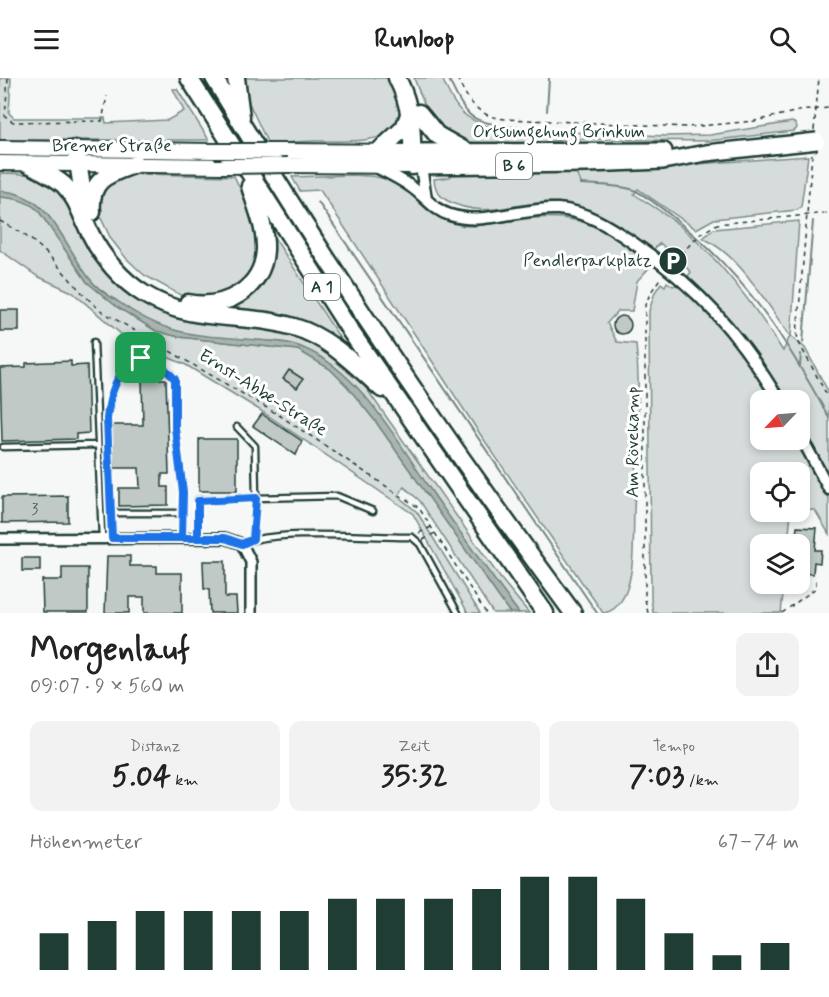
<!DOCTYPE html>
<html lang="de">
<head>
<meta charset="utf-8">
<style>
	body { margin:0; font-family:Mynerve,sans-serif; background:#f2f2f2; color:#222; height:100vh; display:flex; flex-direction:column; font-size:22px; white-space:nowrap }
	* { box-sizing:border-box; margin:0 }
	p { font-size:20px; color:#767676 }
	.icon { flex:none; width:33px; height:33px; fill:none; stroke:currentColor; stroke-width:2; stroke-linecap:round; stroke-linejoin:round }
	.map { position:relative; height:535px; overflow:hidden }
	.details { display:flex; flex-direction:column; background:#fff; flex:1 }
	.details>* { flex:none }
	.needle { width:39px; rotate:245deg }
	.buttons { position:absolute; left:750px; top:312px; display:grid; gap:12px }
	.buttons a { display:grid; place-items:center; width:60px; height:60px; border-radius:12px; background:#fff; box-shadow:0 3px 9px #0003; font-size:30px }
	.pin { position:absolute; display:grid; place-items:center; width:51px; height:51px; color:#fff; margin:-26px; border-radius:12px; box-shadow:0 3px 9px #0006 }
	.round { display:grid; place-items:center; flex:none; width:63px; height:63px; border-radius:12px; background:#f2f2f2 }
	.summary { display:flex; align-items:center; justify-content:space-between; height:102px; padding:0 30px }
	h1 { font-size:33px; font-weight:800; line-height:45px }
	.stats { display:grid; grid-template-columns:repeat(3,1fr); gap:9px; height:102px; padding:6px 30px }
	.stats div { display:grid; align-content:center; border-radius:12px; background:#f2f2f2; text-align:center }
	.stats b { font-size:30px; font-weight:800 }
	.stats small { font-size:16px; font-weight:400 }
	.stats p { font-size:16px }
	.chart { height:168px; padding:12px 30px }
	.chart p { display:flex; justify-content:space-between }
	.chart svg { width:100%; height:108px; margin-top:6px; stroke:#1f3d34; stroke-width:6 }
	header { display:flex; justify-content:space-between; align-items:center; height:78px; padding:0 30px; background:#fff; font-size:27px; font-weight:800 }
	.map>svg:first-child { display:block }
</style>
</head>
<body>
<header><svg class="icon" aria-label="menu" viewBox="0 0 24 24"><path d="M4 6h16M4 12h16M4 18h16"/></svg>Runloop<svg class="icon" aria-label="search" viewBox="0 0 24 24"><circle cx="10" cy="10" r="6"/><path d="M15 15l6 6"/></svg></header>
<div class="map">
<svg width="829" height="535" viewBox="0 0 829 535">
	<rect width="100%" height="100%" fill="#f6f7f7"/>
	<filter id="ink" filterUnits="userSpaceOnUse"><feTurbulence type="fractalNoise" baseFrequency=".0167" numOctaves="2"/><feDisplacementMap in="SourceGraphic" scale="12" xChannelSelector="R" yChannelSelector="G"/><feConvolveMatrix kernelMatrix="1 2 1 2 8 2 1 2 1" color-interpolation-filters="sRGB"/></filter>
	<g filter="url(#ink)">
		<path fill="#d6dcdb" stroke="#7a8c88" stroke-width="1.5" d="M0,0H11L9,35L14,40H105L106,45L168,42L184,33L173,11H177L209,62H0Z
			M242,0H389C431,70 357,63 314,63C298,63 283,66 268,66L249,25Z
			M414,0H442C455,32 464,43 499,51L666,58L710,57L792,44L796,46L797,50L794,53L707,63L577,61L521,66L461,64C433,56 423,24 414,0Z
			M808,78L801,129L797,132L714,141L696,151L638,111L634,116C652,128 671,139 687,154C725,188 756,230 783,273L790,258C765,224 742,179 703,160L714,151L799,143L791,258L805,270L829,315V398L800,347V322H785C758,276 728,235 688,198L691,194L660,165L653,172C632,157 610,139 585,131C571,126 554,123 539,125C506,127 481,140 448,123C439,118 435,112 434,101L450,99L455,93L655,89Z
			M0,95C20,96 36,95 54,105L141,220L285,253L318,267L338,283L366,310L501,501L529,535H519C488,494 458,452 429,410C393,359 361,298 303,270C287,262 266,263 249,262C193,258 165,257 117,223C107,217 96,210 89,200C62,165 51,115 0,113Z
			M138,96L234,98L256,143L260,168L250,199L222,219H184L144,197L126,180L111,161L99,136L101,112L112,100Z
			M351,97C366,98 383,98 396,105C418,117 430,139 456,146C472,151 494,145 510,143C573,132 605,145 650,189L637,203L632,233H618L607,245L617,264L636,266C641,321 637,377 634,432C633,457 635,487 627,511C623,522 615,534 603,535L478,353L320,112L300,113L292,99Z
			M0,119C14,120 26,122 38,132L87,204L117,229L156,253L179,259L298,272L330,291L347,308L376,344L510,535H493L420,423L404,409L398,418L417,434L480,535H468L413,436L258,331L186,287L128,262L72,214L37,198L0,172Z
			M268,150L345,268L214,234L249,218Z
			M667,204L673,208L679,206C717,239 747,280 774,322H760V362H797L829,420V456L815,432H800V394H760V434H791L788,466H760V506H784L781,535H653L651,521L649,233L655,214L661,205L665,208Z"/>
		<path fill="#aab5b1" stroke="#72857f" stroke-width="1.5" d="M0,113C51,115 62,165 89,200C96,210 107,217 117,223C163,256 190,257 245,261C264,263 285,262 303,270C361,293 400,368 434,417C462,457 490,497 519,535H510L376,344L347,308L330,291L298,272L179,259L156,253L117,229L87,204L38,132C26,122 14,120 0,119Z"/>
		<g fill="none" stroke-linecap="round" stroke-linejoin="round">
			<path stroke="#72857f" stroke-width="2" d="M448,0C454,12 459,26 469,36C484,51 537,50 559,51L564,64
				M547,33L549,0
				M576,94L581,106C596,107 624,107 636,113C651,121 667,134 680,145C749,202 787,263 829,340
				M318,124L597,535
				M803,264L813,143
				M800,288L801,276"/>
		</g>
		<path fill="#c0c9c6" stroke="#1f3d34" stroke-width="1.5" d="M0,232H19V253H0Z
			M613 247a9 9 0 1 1 18 0a9 9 0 1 1-18 0Z
			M71,283V288L87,287L89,355L76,356V361L2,363L0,290L26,289V285Z
			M289,292L303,301L297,310L283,301Z
			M142,301H166L169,396H162V409H168V427L119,428V410H140L139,390H114L112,347H143Z
			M262,336L302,363L296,377L253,348Z
			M199,361H237V413H199Z
			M68,418V444L2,445V419Z
			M797,449L817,450L815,472H821L820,485L814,484L813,496L800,495V466H795Z
			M107,478H130V488H157V495H182V535H144V519H129V535H105Z
			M22,480H40V493H22Z
			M203,483H225V519H236L237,535H210L209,511H204Z
			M62,490H88V534H43L42,502H62Z"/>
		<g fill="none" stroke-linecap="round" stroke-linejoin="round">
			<g stroke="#1f3d34" stroke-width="9">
				<path id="service" d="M94,264L102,460
					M237,349L255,368L256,420L337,418L373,433
					M3,369L98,367
					M111,435H182
					M112,460L107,341C110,319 121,271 152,284C162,288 169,292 175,301V350L183,414L182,460
					M198,460V422L256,420L253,461
					M242,466C273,451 373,459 412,459L420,466L458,535"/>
			</g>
			<g stroke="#1f3d34" stroke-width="14">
				<path id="minor" d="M0,461L225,460L242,466L251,484V535"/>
			</g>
			<g stroke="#1f3d34" stroke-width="15">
				<path id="tertiary" d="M374,88C386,94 399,100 410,108C424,117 433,132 450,137C485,148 522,129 558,131C586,133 610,149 632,164C698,209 738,254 779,322
					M421,88L426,121
					M800,357L829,411"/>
			</g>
			<g stroke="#1f3d34" stroke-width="18">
				<path id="primary" d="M0,70L214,73
					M278,73L413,74
					M0,85L224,88
					M288,87L412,88"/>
			</g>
			<g stroke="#1f3d34" stroke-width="20">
				<path id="trunk" d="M413,74L664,73
					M412,88L587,86L663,83L706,75L808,64"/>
			</g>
			<g stroke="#1f3d34" stroke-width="21">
				<path id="motorway" d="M189,0L351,254L545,535
					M214,0C324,184 445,362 573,535
					M236,0L241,39
					M397,0C412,29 413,56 412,88
					M419,35L437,57L469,75
					M75,71C81,91 80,112 87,131
					M379,73L404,50L410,34
					M29,86C41,92 54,98 64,107C77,120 82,139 90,155C101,178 122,203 144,216C194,247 240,233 294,249C329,259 355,287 382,311
					M92,134C89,100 109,96 136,86
					M188,225C223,232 263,212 265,172C266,150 256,129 250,108"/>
			</g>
			<path stroke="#1f3d34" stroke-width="1.5" stroke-dasharray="4.5 4.5" stroke-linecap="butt" d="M8,0L5,38L13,44L102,43L107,18
				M457,0C468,23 478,39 505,41L688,49L755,43L799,33L829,30
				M814,52L819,0
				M812,76L797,256L798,263L829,321
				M0,143C15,151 31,160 43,172C64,192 80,216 103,234L279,337L419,430L486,535
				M681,176L699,157L717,146L829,135
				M419,455L431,449
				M423,462L435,455
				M648,535L645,521V227L651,214L661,199
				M782,535L816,510V500"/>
			<use href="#service" stroke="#fff" stroke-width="4.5"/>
			<use href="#minor" stroke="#fff" stroke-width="9"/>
			<use href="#tertiary" stroke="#fff" stroke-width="10"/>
			<use href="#primary" stroke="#fff" stroke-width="14"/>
			<use href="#trunk" stroke="#fff" stroke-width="15"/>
			<use href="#motorway" stroke="#fff" stroke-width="16"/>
			<g stroke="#1f3d34" stroke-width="18" stroke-linecap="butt">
				<path id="primary-bridge" d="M214,73H278
					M224,88L288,87"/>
			</g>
			<g stroke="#1f3d34" stroke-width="20" stroke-linecap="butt">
				<path id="trunk-bridge" d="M808,64L817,63"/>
			</g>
			<use href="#primary-bridge" stroke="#fff" stroke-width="14"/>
			<use href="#trunk-bridge" stroke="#fff" stroke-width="15"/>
		</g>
	</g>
	<g fill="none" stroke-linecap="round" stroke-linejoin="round" filter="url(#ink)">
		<g stroke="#fff" stroke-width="12">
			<path id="route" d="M141,280C117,287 109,320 107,341L112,460H225L242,466L253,461L256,420L198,423V460H182L183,414L175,350V301L163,289L141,280"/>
		</g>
		<use href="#route" stroke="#1a73e8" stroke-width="8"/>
	</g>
	<defs>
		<g id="parking-disc" transform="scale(1.5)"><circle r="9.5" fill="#1f3d34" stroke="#fff"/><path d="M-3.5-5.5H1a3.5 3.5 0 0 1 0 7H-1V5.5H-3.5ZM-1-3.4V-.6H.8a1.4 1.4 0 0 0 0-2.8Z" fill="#fff"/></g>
	</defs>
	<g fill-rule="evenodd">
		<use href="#parking-disc" x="673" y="183"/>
	</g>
	<g text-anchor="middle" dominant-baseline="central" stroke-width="6" stroke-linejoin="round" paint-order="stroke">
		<g font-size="15" fill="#476058">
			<text x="35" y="432">3</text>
		</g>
		<g fill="#fff" stroke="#627771" stroke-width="1.5">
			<rect x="496" y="75" width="36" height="26" rx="4.5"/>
			<rect x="304" y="196" width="36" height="26" rx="4.5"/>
		</g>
		<g font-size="16" font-weight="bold" fill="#1f3d34">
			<text x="514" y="88">B 6</text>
			<text x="322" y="209">A 1</text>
		</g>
		<g font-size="18" fill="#1f3d34" stroke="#fff">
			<text x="559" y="54">Ortsumgehung Brinkum</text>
			<text x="112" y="68">Bremer Straße</text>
			<text transform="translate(263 315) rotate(32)">Ernst-Abbe-Straße</text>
			<text transform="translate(633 364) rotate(-90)">Am Rövekamp</text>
		</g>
		<g font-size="18" fill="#1f3d34" stroke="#fff" text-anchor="end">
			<text x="652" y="183">Pendlerparkplatz</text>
		</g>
	</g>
</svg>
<div class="buttons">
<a><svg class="needle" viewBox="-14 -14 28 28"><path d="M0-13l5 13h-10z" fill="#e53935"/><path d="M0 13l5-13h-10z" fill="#767676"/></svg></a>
<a><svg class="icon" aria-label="locate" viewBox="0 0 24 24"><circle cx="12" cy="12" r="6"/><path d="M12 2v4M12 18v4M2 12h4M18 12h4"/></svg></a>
<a><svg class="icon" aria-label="layers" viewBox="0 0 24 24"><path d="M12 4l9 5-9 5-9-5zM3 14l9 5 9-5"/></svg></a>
</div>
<div class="pin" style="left:141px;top:280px;background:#1e9e55"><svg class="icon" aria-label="arrive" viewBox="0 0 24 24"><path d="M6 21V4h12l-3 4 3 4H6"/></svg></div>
</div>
<section class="details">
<div class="summary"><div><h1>Morgenlauf</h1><p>09:07 · 9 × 560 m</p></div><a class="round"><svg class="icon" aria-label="share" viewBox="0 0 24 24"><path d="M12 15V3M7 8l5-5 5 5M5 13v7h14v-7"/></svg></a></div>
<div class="stats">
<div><p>Distanz</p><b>5.04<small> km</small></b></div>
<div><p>Zeit</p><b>35:32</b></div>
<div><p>Tempo</p><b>7:03<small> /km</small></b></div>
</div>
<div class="chart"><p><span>Höhenmeter</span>67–74 m</p>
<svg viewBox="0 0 160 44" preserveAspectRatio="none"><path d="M5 44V29M15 44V24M25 44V20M35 44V20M45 44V20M55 44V20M65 44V15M75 44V15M85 44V15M95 44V11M105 44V6M115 44V6M125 44V15M135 44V29M145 44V38M155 44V33"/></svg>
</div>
</section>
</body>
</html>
